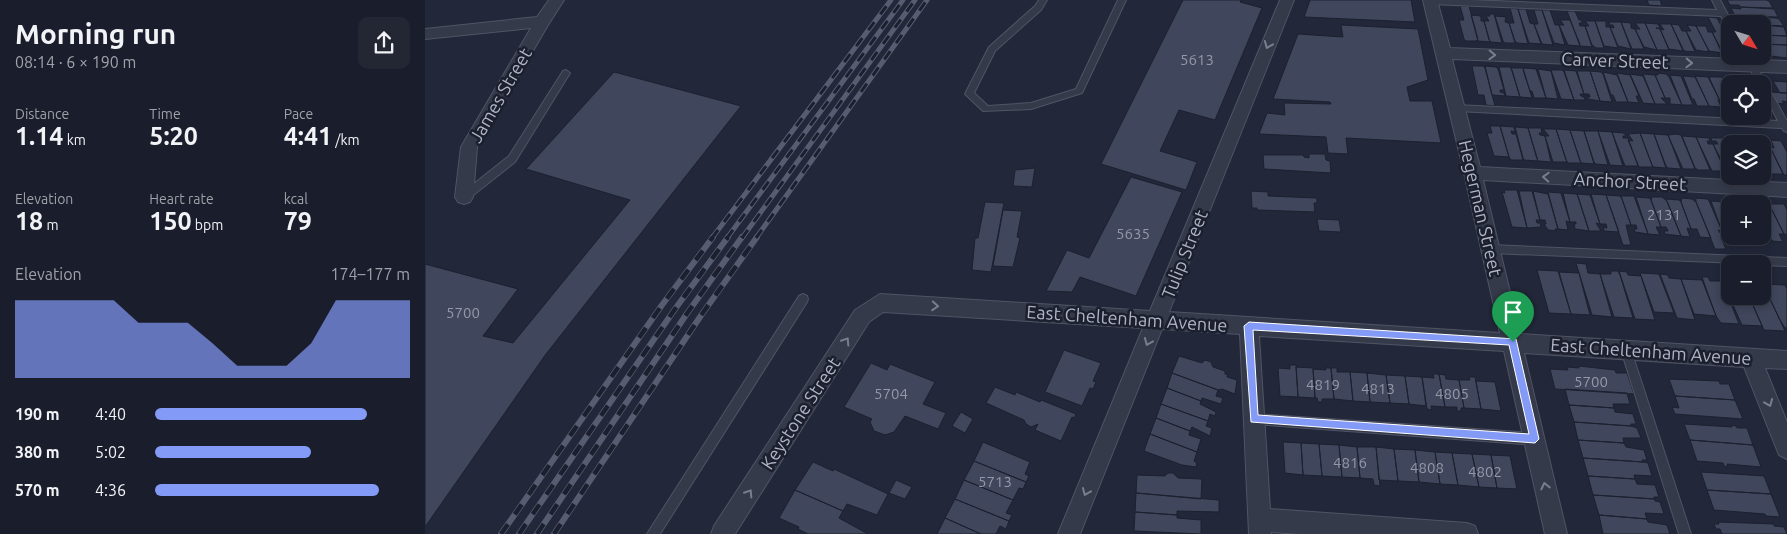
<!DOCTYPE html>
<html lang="en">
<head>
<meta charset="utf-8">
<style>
	body { margin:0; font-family:Ubuntu,sans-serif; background:#232633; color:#f1f3f6; height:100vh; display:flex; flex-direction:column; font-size:19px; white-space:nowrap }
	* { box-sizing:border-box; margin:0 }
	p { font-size:16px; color:#9fa2a9 }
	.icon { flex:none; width:28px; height:28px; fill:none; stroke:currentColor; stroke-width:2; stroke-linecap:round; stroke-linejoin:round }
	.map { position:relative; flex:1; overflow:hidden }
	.details { display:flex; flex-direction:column; background:#1a1d2b; width:425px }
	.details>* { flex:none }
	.needle { width:32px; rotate:128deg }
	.tools { position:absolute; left:1296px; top:15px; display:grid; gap:10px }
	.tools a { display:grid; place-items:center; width:50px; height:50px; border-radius:10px; background:#1a1d2b; box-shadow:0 2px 8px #0003,0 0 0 1px #383b47; font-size:25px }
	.pin { position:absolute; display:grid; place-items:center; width:42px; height:42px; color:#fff; margin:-51px -21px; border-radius:50% 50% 50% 0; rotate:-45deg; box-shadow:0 0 5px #0007 }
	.pin .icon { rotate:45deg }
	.round { display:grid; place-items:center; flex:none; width:52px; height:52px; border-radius:10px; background:#232633 }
	.overview { display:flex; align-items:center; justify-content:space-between; height:85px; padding:0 15px }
	h1 { font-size:28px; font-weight:700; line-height:38px }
	.stats { display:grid; grid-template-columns:repeat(3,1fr); gap:8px; height:85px; padding:5px 15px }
	.stats div { display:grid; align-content:center }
	.stats b { font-size:25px; font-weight:700 }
	.stats small { font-size:14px; font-weight:400 }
	.stats p { font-size:14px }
	.chart { height:140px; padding:10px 15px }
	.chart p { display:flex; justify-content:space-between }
	.chart svg { width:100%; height:90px; margin-top:5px; fill:#849af7; opacity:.7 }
	ul { padding:0 15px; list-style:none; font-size:16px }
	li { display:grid; grid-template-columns:80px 60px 1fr; align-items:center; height:38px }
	li i { height:12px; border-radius:6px; background:#849af7 }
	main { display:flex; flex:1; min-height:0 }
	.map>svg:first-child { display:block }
</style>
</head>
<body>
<main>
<section class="details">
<div class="overview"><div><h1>Morning run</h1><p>08:14 · 6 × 190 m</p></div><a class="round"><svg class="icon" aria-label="share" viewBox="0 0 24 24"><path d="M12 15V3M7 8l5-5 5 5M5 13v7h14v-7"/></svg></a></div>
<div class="stats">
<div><p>Distance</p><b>1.14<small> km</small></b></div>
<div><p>Time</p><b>5:20</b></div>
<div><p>Pace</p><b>4:41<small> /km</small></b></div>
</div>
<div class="stats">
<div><p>Elevation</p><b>18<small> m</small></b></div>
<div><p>Heart rate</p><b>150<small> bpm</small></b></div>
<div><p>kcal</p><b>79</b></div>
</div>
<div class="chart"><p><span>Elevation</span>174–177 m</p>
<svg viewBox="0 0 160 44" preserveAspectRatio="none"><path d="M0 44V6L10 6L20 6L30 6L40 6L50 17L60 17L70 17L80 27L90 38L100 38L110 38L120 27L130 6L140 6L150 6L160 6V44z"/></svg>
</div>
<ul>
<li><b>190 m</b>4:40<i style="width:83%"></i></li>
<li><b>380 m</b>5:02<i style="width:61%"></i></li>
<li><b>570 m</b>4:36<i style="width:88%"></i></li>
</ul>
</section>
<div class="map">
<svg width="1362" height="534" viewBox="0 0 1362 534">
	<rect width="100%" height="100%" fill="#222739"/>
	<path fill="#40465b" stroke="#1c2130" d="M758,0H816L815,2L837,8L790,120L754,110L735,151L772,162L761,190L676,164Z
		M885,0H986L990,22L879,17Z
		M1222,0H1235L1237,6L1224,5Z
		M1302,0H1341L1344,1L1348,8L1315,7L1314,5H1305Z
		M1035,6H1044L1053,39L1051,41H1041L1039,39L1034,20H1039Z
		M1315,7L1349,9L1353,17L1310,16L1306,8L1316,9Z
		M1085,8L1093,9L1103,44L1092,43L1090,41L1084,23H1089Z
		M1093,9H1101L1105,23L1109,24L1116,44L1104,43Z
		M1109,10H1117L1128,45L1117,44L1109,24H1113Z
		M1117,10H1125L1130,25H1134L1140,45L1129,43Z
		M1142,11H1150L1154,20H1157V23H1154L1155,26H1160L1167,47L1155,46Z
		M1064,14H1069L1077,43L1066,42L1064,40L1059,21H1064L1061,16H1065Z
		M1046,15L1056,16V21H1059L1065,42L1053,41Z
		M1070,16L1081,17L1080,22L1084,23L1090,43H1080L1078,41Z
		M1310,16L1351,18L1354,19L1359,26L1315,24Z
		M1283,17L1292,18L1305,42V53H1298L1287,32H1291Z
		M1135,20H1145L1155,44L1154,46L1143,45L1134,25H1139Z
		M1160,21H1170L1179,48H1171L1167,45L1160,26H1164Z
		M1170,21H1181V27H1185L1193,48L1179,46Z
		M1184,22H1196L1206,49L1193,46L1185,27L1189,28L1188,25H1185Z
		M1196,22L1206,23V28L1210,29L1219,49H1207Z
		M1210,23H1220L1232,50L1219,47L1210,29H1215Z
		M1220,23L1233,24L1235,28H1231L1235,29L1244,50H1232Z
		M1235,24H1246L1258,51L1244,49L1235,29L1239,30Z
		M1246,24L1254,25L1257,31H1261L1270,52L1259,51Z
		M916,25L993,29L1003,80L982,87L985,101H1007L1016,143L921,138L923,154L903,153L901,137L834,134L842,113L860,115L859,103L906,104L905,102L848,99L873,34L918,37Z
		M1262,25L1271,26L1284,51H1282L1283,52L1271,50L1261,31H1266Z
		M1338,25L1359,27L1362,36L1338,35Z
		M1271,26H1281L1283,32H1287L1297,53L1284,51Z
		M1338,35L1362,36V45L1338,44Z
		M1338,44L1362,45V58L1338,55Z
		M1047,66H1058L1060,68L1070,106L1061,105L1059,95H1053Z
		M1060,66L1071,67L1073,69L1079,90H1075V92L1079,93L1080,96L1067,95Z
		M1074,67H1085L1087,70L1095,97L1081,96Z
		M1086,68H1098L1107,98L1095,97Z
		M1100,68L1111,69L1121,98H1109L1107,91H1105L1098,70Z
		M1113,69L1126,71L1133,99L1121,98Z
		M1126,70H1137L1139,72L1149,100L1136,99Z
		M1139,70L1151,71L1159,94H1155L1156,96L1159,97L1160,100H1149Z
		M1152,71H1165L1175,101L1163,99L1162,97H1165L1164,94H1159Z
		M1165,71L1176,72L1178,74L1187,102L1175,101Z
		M189,72L316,106L121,354L0,527V264L93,289L58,336L88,343L205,200L101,169Z
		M1178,72L1192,75L1203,102H1191L1188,95H1186Z
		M1192,73L1205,75L1214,96H1211L1214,103L1203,102Z
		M1233,73L1241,74L1244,77L1257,105L1245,104V98H1240L1230,75H1233Z
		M1205,74L1218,76L1230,104L1218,103Z
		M1218,74L1230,75L1240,98H1236L1242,104H1230Z
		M1245,75L1256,76L1268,105H1257Z
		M1258,76L1270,77L1284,106H1272L1269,99H1267Z
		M1270,76L1283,77L1295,101L1293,100L1296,107L1284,106Z
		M1284,77H1296L1299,80L1305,94V107H1299L1298,101H1295Z
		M1298,78L1310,79L1313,84H1305V93Z
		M1311,79H1323L1327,84H1314Z
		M1348,81L1362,82V93H1355Z
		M1344,92L1362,93V102L1357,101L1359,104L1350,103Z
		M1065,126H1075L1084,157L1069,156L1062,133H1067Z
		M1075,126L1089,127L1090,132L1086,131L1087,134H1091L1098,160H1086L1084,157Z
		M1090,127L1103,128L1113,161L1099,160L1098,158Z
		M1103,128H1116L1117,133H1114L1115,135L1120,136L1126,162L1114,161L1112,159Z
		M1118,129H1131L1142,162H1128L1120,136H1124Z
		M1131,129L1145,130L1156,163H1143L1141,160Z
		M1145,130L1159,131L1169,164L1157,163L1155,161Z
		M1159,131H1173L1183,165L1171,164L1169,162Z
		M1173,131L1187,132L1198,166L1185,165Z
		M1187,132L1199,133L1201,136H1198V138H1203L1213,166H1200Z
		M1215,133L1227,165L1228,167H1214L1203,140L1208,141L1203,134Z
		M1215,133L1229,134L1241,168L1229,167L1227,165Z
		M1229,134L1243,135L1256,169L1243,168L1241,166Z
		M1251,134L1256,135L1270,169H1258L1243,135Z
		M1257,136L1271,137L1285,170H1273L1270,168Z
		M1271,137L1284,138L1285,141H1282L1283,144H1288L1300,171H1287Z
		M1286,138H1299L1305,151V171H1302L1288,144H1293L1291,141H1287Z
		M1299,138L1312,139L1313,142L1305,144V150Z
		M1313,139H1327L1329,144H1316Z
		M1327,139L1340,140L1342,144H1339L1340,147H1345L1358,174H1345L1338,159V144H1329Z
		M1346,140L1356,141L1362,152V175H1359L1345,147L1349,148Z
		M884,154H900L901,160L905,161L906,173L839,169L838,155H878L879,157L884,158Z
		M610,168L607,187L588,186L590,170Z
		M706,177L757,192L711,296L655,277L647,292L621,291L642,250L664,258Z
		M1079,190H1092L1102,228L1087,227L1077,192L1080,193Z
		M826,191L843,192V196L892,198V203H889L890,212L832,210V208H827Z
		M1094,191H1107L1115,220H1111L1112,223H1115L1116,227L1102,228Z
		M1108,191L1123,194L1133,229H1130L1131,231L1123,230L1119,224H1121L1120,220H1115Z
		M1123,192L1136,193L1145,222L1141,221L1143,230L1133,229Z
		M1138,193L1151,194L1153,196L1164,231L1150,229L1149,224H1151V222H1145Z
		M1152,194L1165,195L1175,224L1171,223L1176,231H1164Z
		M1166,194L1181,195L1194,232L1179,231L1178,227L1182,228L1181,224H1175Z
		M1181,195L1195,196L1197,199L1206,225H1201L1206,245H1198Z
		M1196,196H1209L1223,234L1210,232L1209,229H1212L1211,225H1206Z
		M1211,197L1224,198L1226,200L1236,227H1231L1235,235L1223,234Z
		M1227,197H1237L1242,201L1256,236L1240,234L1239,231H1243L1241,227H1236L1226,200Z
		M1257,198L1267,199L1271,202L1286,238L1275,237L1272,229H1266L1256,202Z
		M1271,198L1282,199L1284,201L1297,231L1293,230L1299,238H1296L1301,249H1290L1271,202Z
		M1241,199L1254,200L1256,202L1266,229L1262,228L1265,237L1256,236Z
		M1286,201L1299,202L1301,205L1305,213V236H1315L1317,240L1302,238L1300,234H1304L1303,231H1297Z
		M560,202L579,203L566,272L547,270L550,238H553Z
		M1338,204L1345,206L1359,234H1354L1358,242L1347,241L1338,222Z
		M1344,204H1359L1362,210V235L1359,234Z
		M578,210L597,211L592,237L595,238L588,267L568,266Z
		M892,219L914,220L916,232L894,231Z
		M1338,222L1347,241L1333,240L1332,236H1338Z
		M1151,263L1161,264L1163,273L1175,274L1187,317L1167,315Z
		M1112,270L1133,271L1146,314L1124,313Z
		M1186,271H1193L1195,275L1208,318L1189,317L1175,274H1186Z
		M1194,271L1202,272L1203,275L1216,276L1230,320L1210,319Z
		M1134,272L1154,273L1165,315L1146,314Z
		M1215,273L1234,274L1249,313L1229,312Z
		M1235,274L1243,275L1244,278L1256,279L1270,320L1252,318Z
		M1277,277H1283L1285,281H1297L1314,324L1296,323L1291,316Z
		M1256,279L1277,280L1291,316L1269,314Z
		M1297,281L1305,282V296H1324L1337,326L1317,325Z
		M1338,281V284L1360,331L1339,330L1324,296H1338Z
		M1338,284L1360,285L1362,289V328H1360L1355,320Z
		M639,350L676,363L668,381L671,382L668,389L665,388L657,406L620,392Z
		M754,356L777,363L780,360L786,362L788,367L800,371V374L803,375L802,377L812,380L810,394L797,389L793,390L747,373Z
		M446,363L462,370L465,364L510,382L498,404L521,413L513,429L480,416L469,432L460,435L449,431L445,422L447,419L419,407Z
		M865,365H871L873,397L855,396L853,368L865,369Z
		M1154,366L1190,370L1191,373H1202L1209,394L1130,389L1125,369L1143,370L1142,367L1154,368Z
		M871,367L888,368L890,398L873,397Z
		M900,368H906L909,399H897V402H893L892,398H890L888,369L901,370Z
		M906,368H912V372H925L928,401L909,399Z
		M925,372L942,373L945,402L928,401Z
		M747,373L793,390L791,396L798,398L796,404L777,398L776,401L742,388Z
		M942,373L961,375L965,403L945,402Z
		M1008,374H1014L1020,407L1006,406L1007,410L1002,409L997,377L1009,378Z
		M1014,374L1020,375L1021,379L1034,380L1039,408H1036V411H1032V407H1020Z
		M961,375L980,376L984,404L965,403Z
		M980,376L997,377L1001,406L984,404Z
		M1044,377H1050L1056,409L1039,408L1034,380H1045Z
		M1244,379L1294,381L1295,384H1304L1310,400L1250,396Z
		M1051,381L1070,382L1076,411L1056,409Z
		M570,387L590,395L591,392L615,402L616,400L651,414L649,418L647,417L636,441L610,430L613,424L606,427L601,424L599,420L561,403Z
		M742,388L776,401L775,404L791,412L790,416L785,414L783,421L736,404Z
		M1140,389L1202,393L1205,404H1188L1189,408L1144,405Z
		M1250,396L1310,400L1318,419L1250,414L1247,407L1254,408Z
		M736,404L783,421L781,426L787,428L785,436L767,427L765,431L731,418Z
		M1144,405L1189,408L1190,412L1208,414L1211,424H1206V426L1149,422Z
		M536,412L548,419L540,433L527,426Z
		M731,418L765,431L764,435L776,439L772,452L725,434Z
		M1149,422L1206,426L1212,428L1216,438H1198L1199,443L1153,440Z
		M1259,424L1307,427V425L1311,426L1312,428H1322L1328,445L1265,440Z
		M725,434L772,452L769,461L772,463L771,467L757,465L719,451Z
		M1153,440L1199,443L1201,447L1219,450L1222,460H1217L1218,462L1158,458Z
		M1265,440L1328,445L1336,467L1302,464L1303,467L1299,466L1298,463L1272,461Z
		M558,442L605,462L600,474L604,476L601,482L549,461Z
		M858,442L876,443L878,475L860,473Z
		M876,443L894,444L897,476L878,475Z
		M894,444L914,445L917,477L897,476Z
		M914,445L932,447L935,478L917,477Z
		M932,447H951L955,486L949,485L948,479L935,478Z
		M951,447L969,449L973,481L954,480Z
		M969,449L990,450L994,482L973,481Z
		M990,450L1010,452L1015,484L994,482Z
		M1010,452L1027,453L1033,485L1015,484Z
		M1027,453L1047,454L1054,487L1033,485Z
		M1047,454L1066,455L1072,488L1054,487Z
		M1066,455L1085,456L1092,489L1072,488Z
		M1158,458L1218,462L1223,463L1227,476L1209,475L1210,479L1163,476Z
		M549,461L601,482L598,489L594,488L588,500L539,480Z
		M388,462L408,471L409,469L463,494L452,515L422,504L418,511L370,490Z
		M1276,472L1339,476L1346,494L1282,490Z
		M743,473H748L753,478L777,479L776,499L711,493L712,475L740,476Z
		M1163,476L1210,479L1212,484L1230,485L1234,497H1229L1230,499L1168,495Z
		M471,480L487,487L480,499L464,493Z
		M539,480L588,500L581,513L587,515L584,521L530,499Z
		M370,490L418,511L414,518L443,534H383L373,529L374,527L354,518Z
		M1282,490L1346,494L1355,517L1341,516L1340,514L1289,510Z
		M711,493L794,500V512L752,511V515L710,512Z
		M1168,495L1230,499V501L1235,502L1239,514L1220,513L1222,519L1174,515Z
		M530,499L584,521L581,529L575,526L571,534H556L520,518Z
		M710,512L752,515V518L776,520V534L709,531Z
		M1174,515L1222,519L1223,522L1242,525L1245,534H1178Z
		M520,518L556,534H512Z
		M1293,522L1349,524V526L1359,527L1362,534H1297L1295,529H1291L1289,524H1294Z"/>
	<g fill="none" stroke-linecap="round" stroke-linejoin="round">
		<g stroke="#505464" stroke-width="2">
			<path id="service" d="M614,0H622L616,10L570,51L549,93L563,106L606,103L651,89L693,0H701L657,93L606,109L558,111L540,94L564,47L610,6Z
				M1002,0H1045L1292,10L1287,0H1295L1308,24H1305V28L1302,27L1296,16L1005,4L1002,3Z
				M1318,56H1326L1362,121V132L1359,131L1357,128L1032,111L1028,108L1032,105L1353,121L1338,91V84H1333Z
				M141,70L145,73L90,162L42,200H36L34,197L36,194L84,156L138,71Z
				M1066,245L1362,258V266L1338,265V264L1066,253L1063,252L1061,249L1063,246Z
				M378,294L382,296L383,299L382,302L235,534H222L374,296Z
				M1201,345L1205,347L1206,350L1266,534H1254L1196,350L1197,347Z
				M829,414L1110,433L1114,435L1116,439L1114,443L1110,445L829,424L825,423L823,419L825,415Z"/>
		</g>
		<g stroke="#505464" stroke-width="2">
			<path id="minor" d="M124,0H139L123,25L52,147L48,197L45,202L39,204L33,202L30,197L36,147L106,28L0,39V29L112,17Z
				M855,0H869L744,312L1075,333L1039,173L998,0H1012L1025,48L1362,61V73L1027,59L1055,167L1362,183V197L1058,180L1095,334L1362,351V369L1340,368L1362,422V459L1354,455L1319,367L1099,353L1142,534H1120L1079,351L834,336L845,509L1042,523L1050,526L1053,534H875L846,532V534H824L815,334L737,329L655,534H633L718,328L458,312L444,322L310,534H286L289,526L430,310L455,294L725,311Z"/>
		</g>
		<use href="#service" fill="#353a4a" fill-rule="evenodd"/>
		<use href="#minor" fill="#353a4a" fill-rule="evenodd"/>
		<g stroke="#575d71" stroke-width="5">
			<path id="rail-far1" d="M287,238L466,0
				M302,238L478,0
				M317,238L490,0
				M331,238L502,0"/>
		</g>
		<g stroke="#575d71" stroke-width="6">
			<path id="rail" d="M76,534L237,305L288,237
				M94,534L250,309L303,237
				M112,534L263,312L317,237
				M129,534L277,314L332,237"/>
		</g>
		<use href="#rail-far1" stroke="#1b1f2e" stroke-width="3" stroke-dasharray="10" stroke-linecap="butt"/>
		<use href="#rail" stroke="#1b1f2e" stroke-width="4.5" stroke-dasharray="12" stroke-linecap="butt"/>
	</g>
	<defs><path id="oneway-chevron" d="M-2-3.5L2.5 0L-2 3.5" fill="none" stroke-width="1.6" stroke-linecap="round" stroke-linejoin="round" transform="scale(1.25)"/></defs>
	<g stroke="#797d8e">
		<use href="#oneway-chevron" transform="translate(843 45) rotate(112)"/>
		<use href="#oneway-chevron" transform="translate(1067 55) rotate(2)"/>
		<use href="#oneway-chevron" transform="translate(1264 63) rotate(2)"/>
		<use href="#oneway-chevron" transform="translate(1121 177) rotate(-177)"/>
		<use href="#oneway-chevron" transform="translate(510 306) rotate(4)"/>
		<use href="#oneway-chevron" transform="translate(421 341) rotate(-57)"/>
		<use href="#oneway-chevron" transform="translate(723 342) rotate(113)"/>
		<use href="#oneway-chevron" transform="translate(1344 403) rotate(68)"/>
		<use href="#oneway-chevron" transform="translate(1120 486) rotate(-103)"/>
		<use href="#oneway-chevron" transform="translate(661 492) rotate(113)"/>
		<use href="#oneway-chevron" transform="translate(324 493) rotate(-57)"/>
	</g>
	<path fill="#849af7" stroke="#fff" fill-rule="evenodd" d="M824,322L1091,339L1114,439L1110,443L826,422L819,326ZM828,330L1084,345L1104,434L833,415Z"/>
	<g text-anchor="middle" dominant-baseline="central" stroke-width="5" stroke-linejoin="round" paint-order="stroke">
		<g font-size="15" fill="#9498ab">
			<text x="772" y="59">5613</text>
			<text x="1239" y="214">2131</text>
			<text x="708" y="233">5635</text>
			<text x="38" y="312">5700</text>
			<text x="1166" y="381">5700</text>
			<text x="898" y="384">4819</text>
			<text x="953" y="388">4813</text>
			<text x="466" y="393">5704</text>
			<text x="1027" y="393">4805</text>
			<text x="925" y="462">4816</text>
			<text x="1002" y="467">4808</text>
			<text x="1060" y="471">4802</text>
			<text x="570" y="481">5713</text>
		</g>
		<g font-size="18" fill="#b0b4c6" stroke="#1b1f2e">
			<text transform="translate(1190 60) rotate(2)">Carver Street</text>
			<text transform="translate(75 95) rotate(-60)">James Street</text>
			<text transform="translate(1205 181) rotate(3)">Anchor Street</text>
			<text transform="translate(1056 208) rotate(77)">Hegerman Street</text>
			<text transform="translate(759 254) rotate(-68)">Tulip Street</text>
			<text transform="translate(702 318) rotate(4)">East Cheltenham Avenue</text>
			<text transform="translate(1226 351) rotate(4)">East Cheltenham Avenue</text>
			<text transform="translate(375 413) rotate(-57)">Keystone Street</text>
		</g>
	</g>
</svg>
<div class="tools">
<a><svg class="needle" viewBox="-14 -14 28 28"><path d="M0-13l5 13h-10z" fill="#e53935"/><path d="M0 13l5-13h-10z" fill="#9fa2a9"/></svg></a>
<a><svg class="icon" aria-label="locate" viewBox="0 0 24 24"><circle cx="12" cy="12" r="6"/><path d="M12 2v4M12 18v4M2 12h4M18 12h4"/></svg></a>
<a><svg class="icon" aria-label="layers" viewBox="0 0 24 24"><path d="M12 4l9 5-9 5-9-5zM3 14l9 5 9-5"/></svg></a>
<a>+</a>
<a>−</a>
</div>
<div class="pin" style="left:1088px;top:342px;background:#1e9e55"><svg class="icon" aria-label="arrive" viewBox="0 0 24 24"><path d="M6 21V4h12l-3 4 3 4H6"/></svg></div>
</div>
</main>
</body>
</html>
